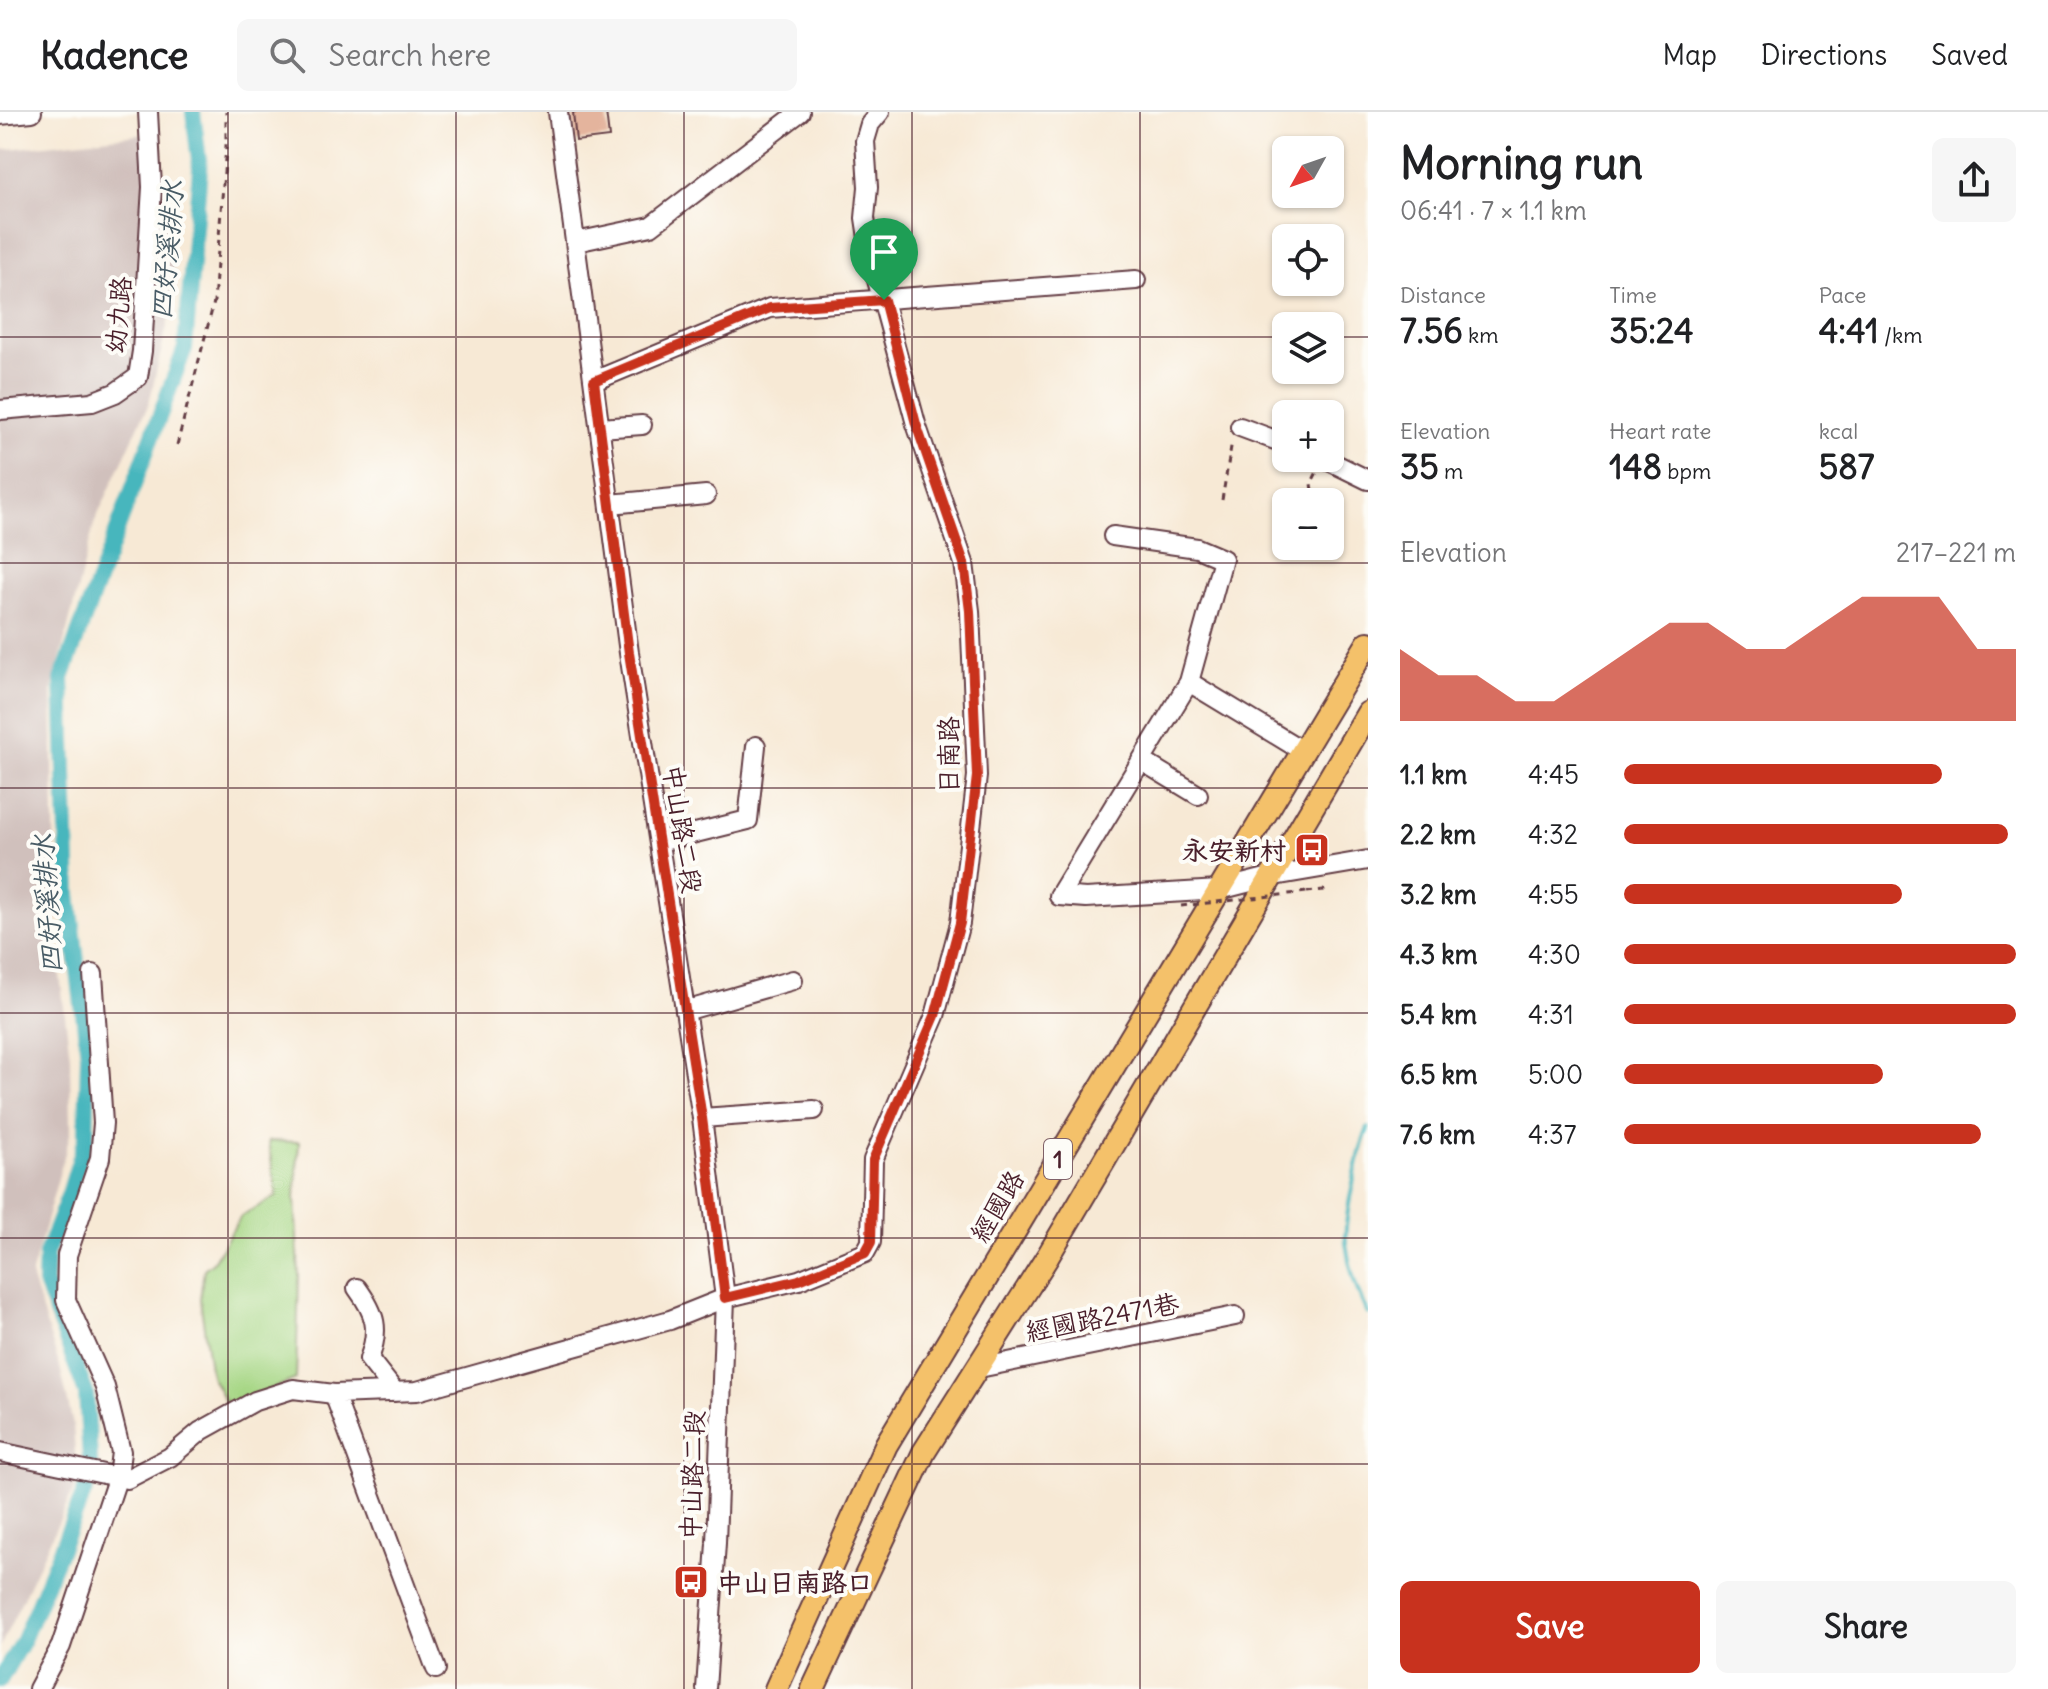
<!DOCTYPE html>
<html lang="en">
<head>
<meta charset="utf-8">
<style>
	body { margin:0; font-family:Delius,"LXGW WenKai TC",sans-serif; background:#f6f6f6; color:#202124; height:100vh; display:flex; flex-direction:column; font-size:30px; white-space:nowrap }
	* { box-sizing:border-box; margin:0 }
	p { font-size:26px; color:#757577 }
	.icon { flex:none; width:44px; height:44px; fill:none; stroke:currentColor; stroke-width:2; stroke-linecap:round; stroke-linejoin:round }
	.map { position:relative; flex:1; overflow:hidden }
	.drawer { display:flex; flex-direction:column; background:#fff; width:680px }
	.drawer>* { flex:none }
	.needle { width:52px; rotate:230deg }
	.buttons { position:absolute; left:1272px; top:24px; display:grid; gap:16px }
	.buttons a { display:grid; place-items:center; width:72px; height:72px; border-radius:12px; background:#fff; box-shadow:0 2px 6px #0004; font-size:40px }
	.pin { position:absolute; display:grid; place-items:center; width:68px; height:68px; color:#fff; margin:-82px -34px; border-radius:50% 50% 50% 0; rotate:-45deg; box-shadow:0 0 8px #0007 }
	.pin .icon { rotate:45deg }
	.round { display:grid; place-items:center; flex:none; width:84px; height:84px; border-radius:12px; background:#f6f6f6 }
	.overview { display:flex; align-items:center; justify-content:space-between; height:136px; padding:0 32px }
	h1 { font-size:44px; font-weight:700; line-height:60px }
	.figures { display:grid; grid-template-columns:repeat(3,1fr); gap:12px; height:136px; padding:8px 32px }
	.figures div { display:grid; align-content:center }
	.figures b { font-size:34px; font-weight:700 }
	.figures small { font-size:22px; font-weight:400 }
	.figures p { font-size:22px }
	.chart { height:224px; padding:16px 32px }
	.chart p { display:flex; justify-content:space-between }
	.chart svg { width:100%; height:144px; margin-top:8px; fill:#c8321e; opacity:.7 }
	.button { display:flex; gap:16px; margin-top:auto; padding:16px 32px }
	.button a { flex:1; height:92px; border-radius:12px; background:#c8321e; color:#fff; font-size:32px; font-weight:700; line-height:92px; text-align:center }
	.button a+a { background:#f6f6f6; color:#202124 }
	ul { padding:0 32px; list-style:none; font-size:26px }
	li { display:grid; grid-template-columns:128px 96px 1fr; align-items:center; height:60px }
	li i { height:20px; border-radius:10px; background:#c8321e }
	header { display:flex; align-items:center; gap:48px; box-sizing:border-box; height:112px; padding:0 40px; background:#fff; border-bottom:2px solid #e0e0e0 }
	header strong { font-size:38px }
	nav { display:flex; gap:44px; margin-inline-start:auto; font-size:28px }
	.search { width:560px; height:72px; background:#f6f6f6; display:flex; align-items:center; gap:20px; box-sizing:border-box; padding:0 28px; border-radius:12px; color:#757577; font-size:30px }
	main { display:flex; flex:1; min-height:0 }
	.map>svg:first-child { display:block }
</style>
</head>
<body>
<header>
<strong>Kadence</strong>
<div class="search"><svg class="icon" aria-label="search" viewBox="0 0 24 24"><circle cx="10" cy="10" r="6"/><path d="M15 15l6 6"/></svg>Search here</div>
<nav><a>Map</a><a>Directions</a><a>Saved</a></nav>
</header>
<main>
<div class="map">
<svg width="1368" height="1577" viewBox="0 0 1368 1577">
	<rect width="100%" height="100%" fill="#fdfcf7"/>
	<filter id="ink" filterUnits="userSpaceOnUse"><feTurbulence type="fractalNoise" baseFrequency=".0125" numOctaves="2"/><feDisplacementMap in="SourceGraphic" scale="16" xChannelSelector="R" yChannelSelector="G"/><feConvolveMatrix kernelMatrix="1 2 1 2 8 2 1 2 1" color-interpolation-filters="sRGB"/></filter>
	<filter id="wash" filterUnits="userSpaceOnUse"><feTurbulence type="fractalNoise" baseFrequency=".006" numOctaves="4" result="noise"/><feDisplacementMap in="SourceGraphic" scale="32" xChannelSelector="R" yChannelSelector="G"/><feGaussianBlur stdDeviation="1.8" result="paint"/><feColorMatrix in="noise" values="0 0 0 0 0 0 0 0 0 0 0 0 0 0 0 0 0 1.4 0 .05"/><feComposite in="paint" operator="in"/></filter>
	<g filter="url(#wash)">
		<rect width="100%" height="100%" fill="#f7e9d5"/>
		<path fill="#d0c0bc" d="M157,21L176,175L149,291L95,409L52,578L56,831L70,944L71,1019L31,1164L61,1259L73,1313L77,1371L0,1535V38Z"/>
		<path fill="#a7d786" stroke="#787b58" stroke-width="2" d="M268,1029L299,1030L295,1087L299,1164L296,1267L228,1295L211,1264L200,1187L204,1157L213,1150L241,1104L277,1084Z"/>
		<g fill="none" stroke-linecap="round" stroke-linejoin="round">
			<path stroke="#46b6bd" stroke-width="4" d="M1368,1016C1359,1038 1343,1109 1346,1131C1349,1154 1357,1182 1368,1202"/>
			<path stroke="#46b6bd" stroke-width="16" d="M0,1568L23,1528L91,1364L86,1281L45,1171L46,1142L69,1082L86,1026L88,943L69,782L62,566L185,236L200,56L193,0"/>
		</g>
		<g id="blocks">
			<path fill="#e4b49d" d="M573,0H606L609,25L576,29Z"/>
		</g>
	</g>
	<g filter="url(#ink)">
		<use href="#blocks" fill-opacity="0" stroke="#643d44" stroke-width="2"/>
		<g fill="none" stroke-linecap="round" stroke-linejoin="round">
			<g stroke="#643d44" stroke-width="22">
				<path id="minor" d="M558,0L629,541L702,1006L725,1186L716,1431L706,1577
					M0,3L32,0
					M576,130L651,114L800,0
					M594,269L770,196L1136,168
					M0,298L92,290L115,281L138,265L142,239L152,75L148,0
					M1240,315L1286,332
					M600,316L642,313
					M1323,346L1368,368
					M610,392L706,383
					M1113,424L1197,436L1223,447L1189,570
					M1301,638L1189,570L1059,784L1086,786L1219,778L1274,764L1368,748
					M1142,649L1198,683
					M659,730L748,708L756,634
					M685,899L793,868
					M702,1006L814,998
					M357,1176C376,1202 380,1217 369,1247L395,1280
					M979,1256L1235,1204
					M334,1282L436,1557
					M0,1340L127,1367L170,1345L201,1319L255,1289L293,1277L334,1282L417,1279L670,1208L725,1186L799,1168L865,1141L871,1130L873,1048L935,904L960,811L977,664L970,499L964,451L916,312L871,146L865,106L868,75L865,29L870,12L880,0
					M38,1577L61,1534L118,1364L121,1340L105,1275L66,1188L67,1143L100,1046L103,1011L93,862"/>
			</g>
			<g stroke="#643d44" stroke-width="26">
				<path id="major" d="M776,1577L886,1333L1368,531
					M813,1577L924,1340L1048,1144L1368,601"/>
			</g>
			<path stroke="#643d44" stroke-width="3" stroke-dasharray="6 6" stroke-linecap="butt" d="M177,333L214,190L226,34V0
				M1222,388L1232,329
				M1314,390L1311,372L1317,360
				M1307,780L1324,778V772"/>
			<use href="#minor" stroke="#fff" stroke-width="18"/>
			<use href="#major" stroke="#f4c16a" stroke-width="22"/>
			<path stroke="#643d44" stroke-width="3" stroke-dasharray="6 6" stroke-linecap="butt" d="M1181,794L1307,780"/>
		</g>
	</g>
	<g fill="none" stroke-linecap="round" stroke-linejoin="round" filter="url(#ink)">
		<g stroke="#fff" stroke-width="16">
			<path id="route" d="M884,188L916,312L964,451L970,499L977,664L960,811L935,904L873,1048L871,1130L865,1141L799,1168L725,1186L702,1006L629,541L594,269L770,196Z"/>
		</g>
		<use href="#route" stroke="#c8321e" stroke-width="10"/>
	</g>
	<path fill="none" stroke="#4a1f2b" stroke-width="2" stroke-opacity="0.55" d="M228,0V1577M456,0V1577M684,0V1577M912,0V1577M1140,0V1577M0,225H1286M1330,225H1368M0,451H1368M0,676H1368M0,901H1368M0,1126H1368M0,1352H1368"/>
	<defs>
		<g id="bus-square" transform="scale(1.8)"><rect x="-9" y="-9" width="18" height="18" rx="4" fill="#c8321e" stroke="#fdfcf7"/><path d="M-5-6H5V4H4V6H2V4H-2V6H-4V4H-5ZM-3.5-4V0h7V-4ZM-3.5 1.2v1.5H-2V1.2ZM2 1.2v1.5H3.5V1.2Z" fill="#fff"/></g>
	</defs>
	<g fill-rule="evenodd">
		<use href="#bus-square" x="1312" y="738"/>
		<use href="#bus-square" x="691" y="1470"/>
	</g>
	<g text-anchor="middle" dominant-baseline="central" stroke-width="8" stroke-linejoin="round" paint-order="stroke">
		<rect fill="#fdfcf7" stroke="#806168" stroke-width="2" x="1044" y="1027" width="28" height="40" rx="6"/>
		<g font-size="24" font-weight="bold" fill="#4a1f2b">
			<text x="1058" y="1047">1</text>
		</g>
		<g font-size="26" fill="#4a1f2b" stroke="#fdfcf7">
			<text transform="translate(118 203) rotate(-85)">幼九路</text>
			<text transform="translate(948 643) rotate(-90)">日南路</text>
			<text transform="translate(683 717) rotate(81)">中山路二段</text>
			<text transform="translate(997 1094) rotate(-59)">經國路</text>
			<text transform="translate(1102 1205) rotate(-11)">經國路2471巷</text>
			<text transform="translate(692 1363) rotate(-88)">中山路二段</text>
		</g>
		<g font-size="26" font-weight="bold" fill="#4a1f2b" stroke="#fdfcf7" text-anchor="end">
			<text x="1286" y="738">永安新村</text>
			<text x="717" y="1470" text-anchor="start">中山日南路口</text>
		</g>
		<g font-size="28" font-style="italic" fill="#485b65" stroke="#fdfcf7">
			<text transform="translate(167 138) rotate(-85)">四好溪排水</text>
			<text transform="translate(47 792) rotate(-94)">四好溪排水</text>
		</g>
	</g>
</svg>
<div class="buttons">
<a><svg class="needle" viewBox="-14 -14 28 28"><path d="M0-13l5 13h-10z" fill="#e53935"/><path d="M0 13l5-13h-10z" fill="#757577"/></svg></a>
<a><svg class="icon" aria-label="locate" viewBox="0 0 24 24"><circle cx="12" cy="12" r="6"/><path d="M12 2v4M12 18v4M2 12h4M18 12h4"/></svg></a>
<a><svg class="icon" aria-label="layers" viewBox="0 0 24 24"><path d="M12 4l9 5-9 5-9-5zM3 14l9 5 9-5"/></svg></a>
<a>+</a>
<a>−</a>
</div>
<div class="pin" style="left:884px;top:188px;background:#1e9e55"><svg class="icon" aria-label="arrive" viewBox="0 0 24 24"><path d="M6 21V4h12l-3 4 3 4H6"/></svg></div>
</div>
<section class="drawer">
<div class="overview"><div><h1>Morning run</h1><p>06:41 · 7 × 1.1 km</p></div><a class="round"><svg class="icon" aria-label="share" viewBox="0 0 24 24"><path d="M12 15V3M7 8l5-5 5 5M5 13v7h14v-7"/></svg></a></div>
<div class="figures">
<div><p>Distance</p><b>7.56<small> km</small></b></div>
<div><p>Time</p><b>35:24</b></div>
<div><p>Pace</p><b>4:41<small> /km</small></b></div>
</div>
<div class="figures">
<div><p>Elevation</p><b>35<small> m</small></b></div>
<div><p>Heart rate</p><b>148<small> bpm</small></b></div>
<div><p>kcal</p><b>587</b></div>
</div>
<div class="chart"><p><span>Elevation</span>217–221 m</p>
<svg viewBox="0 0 160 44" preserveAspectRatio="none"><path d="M0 44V22L10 30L20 30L30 38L40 38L50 30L60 22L70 14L80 14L90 22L100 22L110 14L120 6L130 6L140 6L150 22L160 22V44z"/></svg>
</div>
<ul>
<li><b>1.1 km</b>4:45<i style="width:81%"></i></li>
<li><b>2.2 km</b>4:32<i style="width:98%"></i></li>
<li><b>3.2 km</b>4:55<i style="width:71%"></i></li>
<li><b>4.3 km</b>4:30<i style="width:100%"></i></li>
<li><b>5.4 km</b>4:31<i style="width:100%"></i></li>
<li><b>6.5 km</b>5:00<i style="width:66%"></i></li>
<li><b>7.6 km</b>4:37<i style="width:91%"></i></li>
</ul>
<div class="button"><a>Save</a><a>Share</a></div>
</section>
</main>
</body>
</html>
